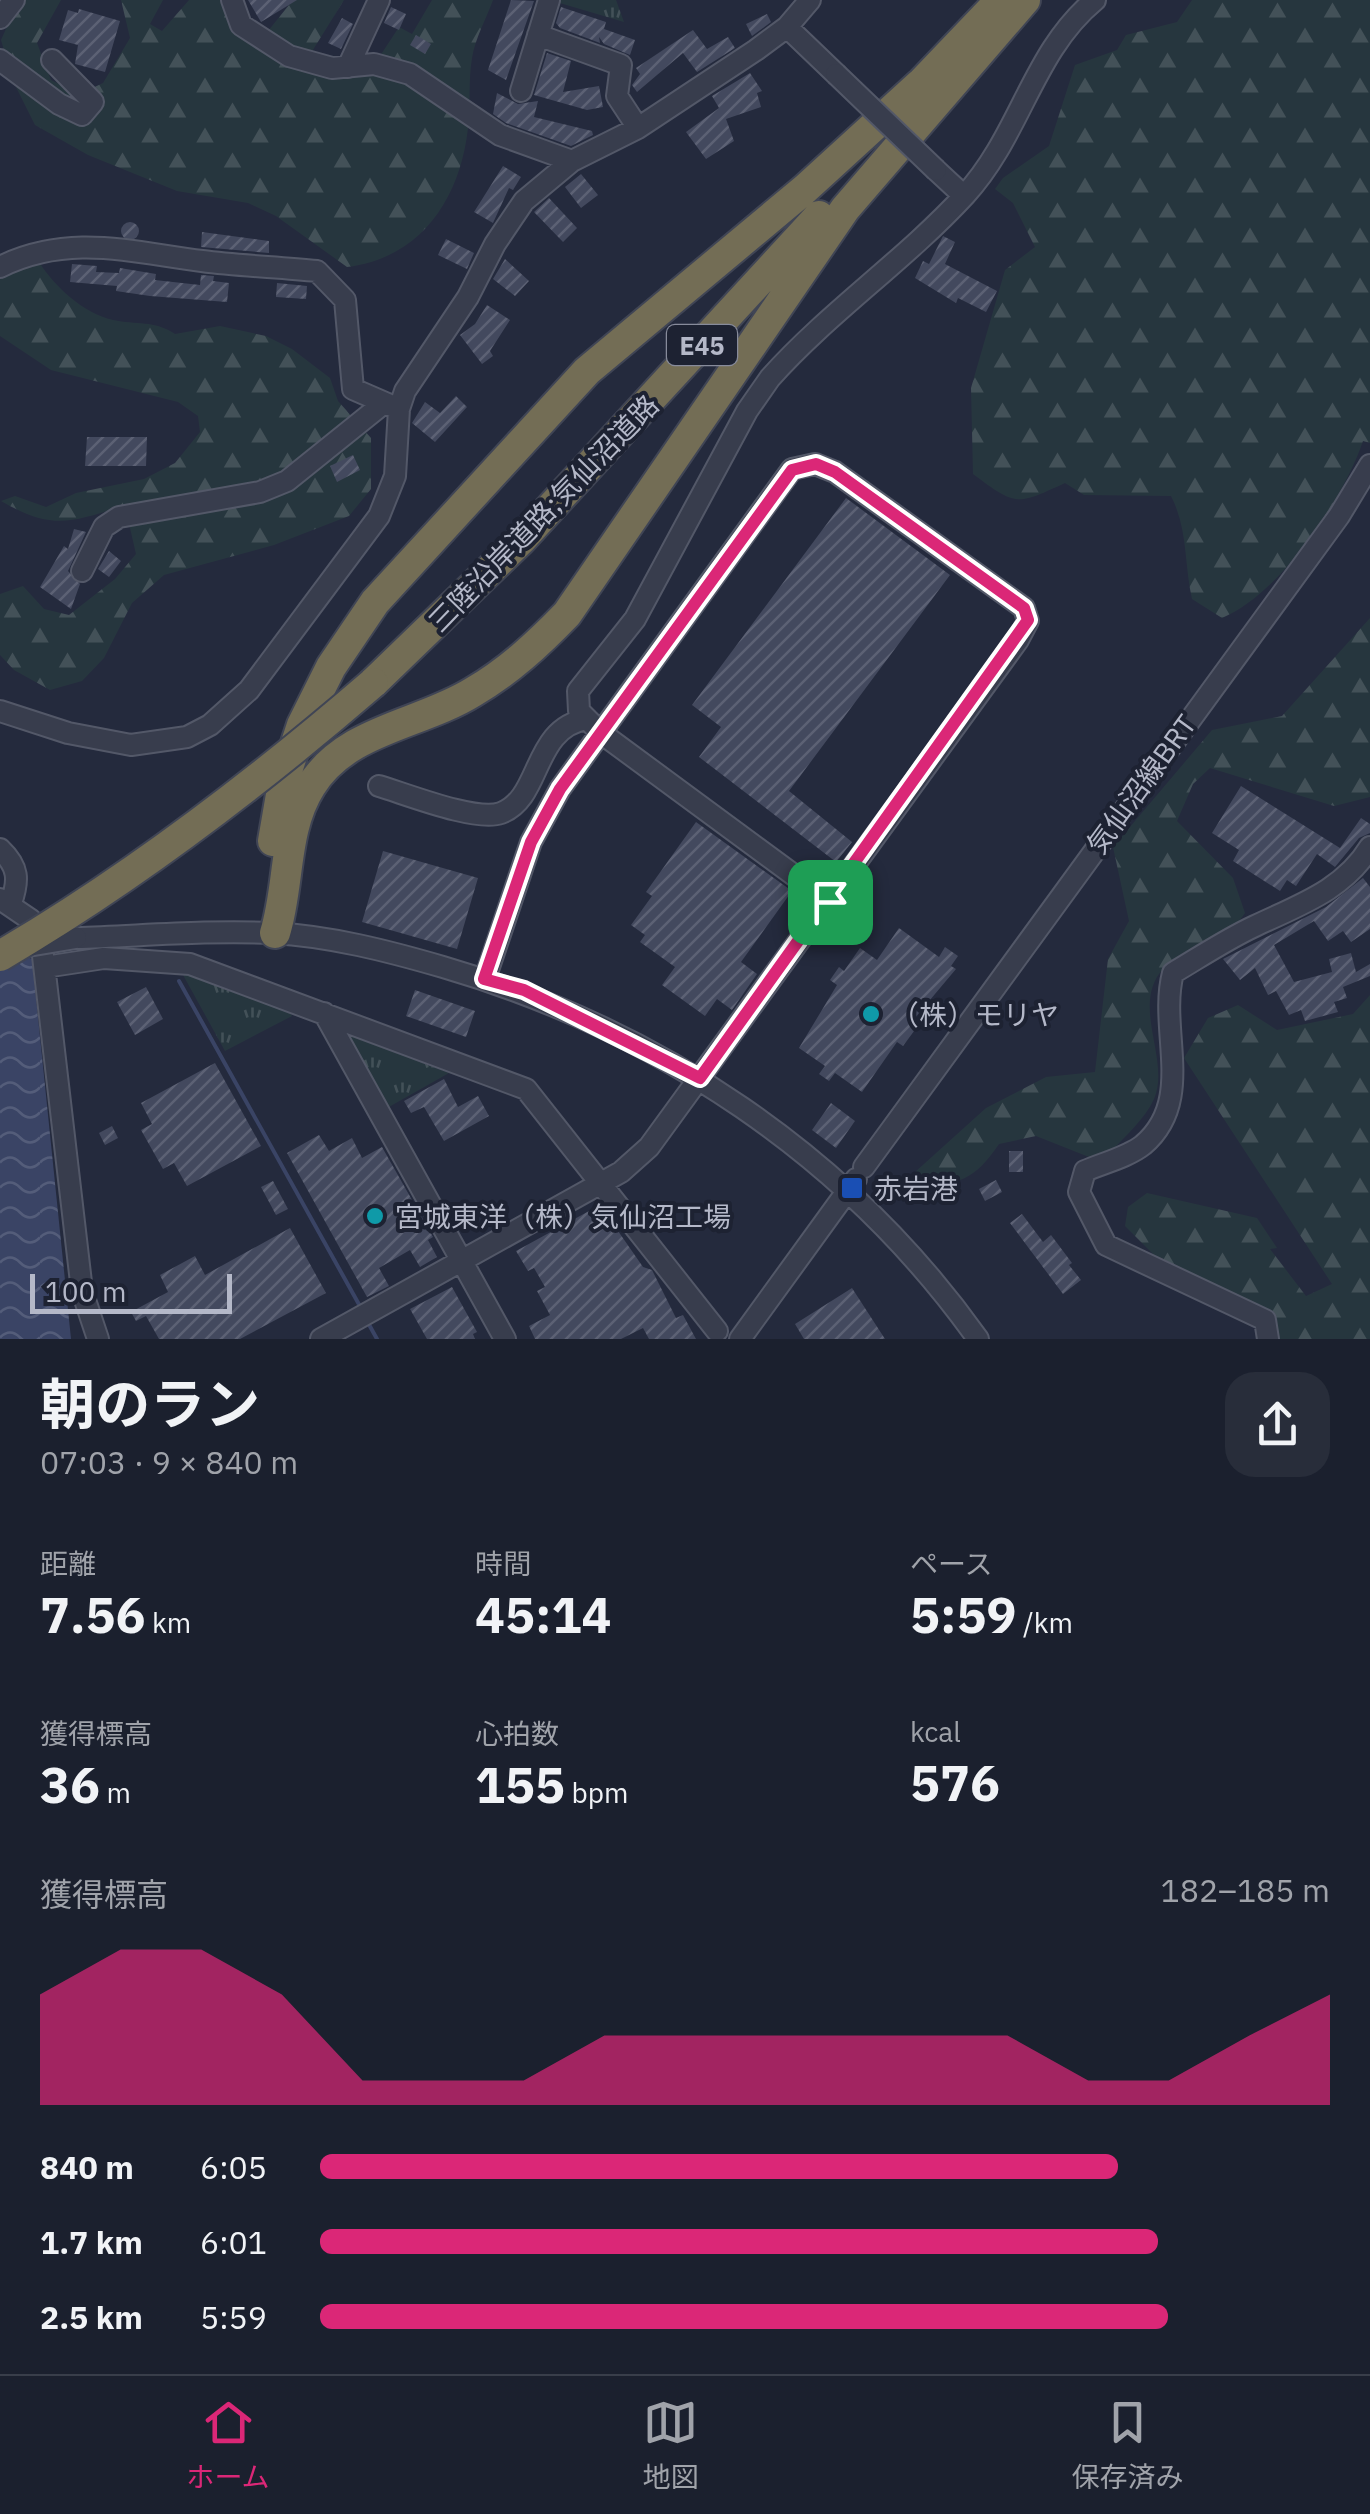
<!DOCTYPE html>
<html lang="ja">
<head>
<meta charset="utf-8">
<style>
	body { margin:0; font-family:"IBM Plex Sans","Noto Sans JP",sans-serif; background:#282d3a; color:#f1f3f6; height:100vh; display:flex; flex-direction:column; font-size:38px; white-space:nowrap }
	* { box-sizing:border-box; margin:0 }
	p { font-size:32px; color:#a0a3aa }
	.icon { flex:none; width:55px; height:55px; fill:none; stroke:currentColor; stroke-width:2; stroke-linecap:round; stroke-linejoin:round }
	.map { position:relative; height:1339px; overflow:hidden }
	.side { display:flex; flex-direction:column; background:#1b202e; flex:1 }
	.side>* { flex:none }
	.scale { position:absolute; left:30px; bottom:25px; width:202px; box-sizing:border-box; padding-left:10px; border:5px solid #b4b8c8; border-top:0; font-size:28px; line-height:35px; white-space:nowrap; color:#b4b8c8; -webkit-text-stroke:8px #1d2232; paint-order:stroke }
	.pin { position:absolute; display:grid; place-items:center; width:85px; height:85px; color:#fff; margin:-42px; border-radius:20px; box-shadow:0 5px 15px #0006 }
	.round { display:grid; place-items:center; flex:none; width:105px; height:105px; border-radius:30px; background:#282d3a }
	.summary { display:flex; align-items:center; justify-content:space-between; height:170px; padding:0 40px }
	h1 { font-size:55px; font-weight:700; line-height:75px }
	.stats { display:grid; grid-template-columns:repeat(3,1fr); gap:15px; height:170px; padding:10px 40px }
	.stats div { display:grid; align-content:center }
	.stats b { font-size:50px; font-weight:700 }
	.stats small { font-size:28px; font-weight:400 }
	.stats p { font-size:28px }
	.chart { height:280px; padding:20px 40px }
	.chart p { display:flex; justify-content:space-between }
	.chart svg { width:100%; height:180px; margin-top:10px; fill:#db2777; opacity:.7 }
	ul { padding:0 40px; list-style:none; font-size:32px }
	li { display:grid; grid-template-columns:160px 120px 1fr; align-items:center; height:75px }
	li i { height:25px; border-radius:12px; background:#db2777 }
	.dock { display:flex; justify-content:space-around; align-items:center; height:140px; border-top:2px solid #393e4a; background:#1b202e; font-size:28px; color:#a0a3aa }
	.dock a { display:grid; justify-items:center; gap:5px }
	.dock .on { color:#db2777 }
	.map>svg:first-child { display:block }
</style>
</head>
<body>
<div class="map">
<svg width="1370" height="1339" viewBox="0 0 1370 1339">
	<defs>
		<pattern id="grass-tufts" width="24" height="20" patternUnits="userSpaceOnUse" patternTransform="scale(2.5)"><rect width="24" height="20" fill="#26363e"/><path d="M3 7l-1-3M5 7V3M7 7l1-3M15 17l-1-3M17 17v-4M19 17l1-3" fill="none" stroke="#435158"/></pattern>
		<pattern id="forest-firs" width="22" height="20" patternUnits="userSpaceOnUse" patternTransform="scale(2.5)"><rect width="22" height="20" fill="#26363e"/><path d="M5 1l3.5 6h-7zM16 11l3.5 6h-7z" fill="#435158"/></pattern>
		<pattern id="water-waves" width="16" height="10" patternUnits="userSpaceOnUse" patternTransform="scale(2.5)"><rect width="16" height="10" fill="#3a4465"/><path d="M0 5q4-4 8 0t8 0" fill="none" stroke="#545d7a"/></pattern>
		<pattern id="building-hatch" width="6" height="6" patternUnits="userSpaceOnUse" patternTransform="scale(2.5)"><rect width="6" height="6" fill="#43495e"/><path d="M-1 1l2-2M0 6l6-6M5 7l2-2" fill="none" stroke="#5c6174"/></pattern>
	</defs>
	<rect width="100%" height="100%" fill="#242a3d"/>
	<path fill="url(#grass-tufts)" d="M552,0H616L624,22L553,1Z
		M182,973L286,1006L292,1016L225,1051Z
		M346,1034L449,1073L387,1108Z"/>
	<path fill="url(#forest-firs)" d="M19,0H61L37,43L51,80L80,94L103,83L130,38L121,0H163L150,24L162,31L189,0H240L248,18L268,31L293,0H344L311,53L341,63L380,56L399,27L412,34L432,0H493C486,19 475,39 472,58C468,81 471,105 468,128C460,199 421,258 347,267L276,216L248,203L177,191L88,155L35,125L14,83L1,40Z
		M1192,0H1370V443L1363,441C1343,500 1280,594 1222,618L1192,599C1184,563 1188,529 1171,496L1084,495L1065,483C1017,505 1017,507 973,474L971,388L1005,270L1035,247L1013,203L995,189L1003,178L1049,146L1075,65L1117,50L1126,35L1177,22Z
		M39,262C55,287 83,313 113,320C136,325 154,320 175,334L220,326L266,336L292,349L330,378L338,401L371,438V489L349,516L274,545L164,575L132,603L104,658L82,681L50,690L14,670L0,655V594L23,586L44,609L69,615L115,579L136,554L125,506C71,521 55,532 1,501L15,496L46,507L76,493L144,479L175,463L200,432L198,416L178,402L51,370L0,336V277Z
		M1370,618V797L1334,806L1210,768L1193,784L1177,821L1233,878L1245,913C1226,943 1187,944 1163,969C1130,1005 1171,1060 1154,1099C1145,1119 1124,1137 1109,1154L1089,1157L1036,1136L999,1144C974,1181 960,1182 918,1191L914,1173L986,1108L1046,1077L1095,1072L1108,959L1129,921L1113,847L1212,730L1282,716Z
		M1370,995V1339H1270L1248,1310L1158,1259L1125,1226L1128,1207L1147,1193L1257,1218L1277,1248L1270,1249L1306,1296L1332,1284L1184,1058L1208,1018L1238,1005L1277,1030L1353,1014Z"/>
	<path fill="url(#water-waves)" d="M0,944L32,959L71,1339H0Z"/>
	<g fill="none" stroke-linecap="round" stroke-linejoin="round">
		<path stroke="#3a4465" stroke-width="4" d="M179,981L361,1308
			M367,1321L377,1339"/>
	</g>
	<path fill="url(#building-hatch)" d="M248,0H297L261,22Z
		M511,0L534,1L506,80L488,70Z
		M391,7L406,14L399,30L384,23Z
		M561,7L606,22L604,29L635,40L630,55L604,44L599,37L600,43L560,28L556,23Z
		M79,9L120,21L105,72L75,64L78,45L59,40L68,10L78,13Z
		M767,14L771,22L752,36L746,24Z
		M342,18L353,24L341,49L328,43Z
		M693,30L707,49L728,37L735,48L697,72L683,53L637,92L632,85L640,74L636,68Z
		M416,35L431,44L425,54L410,45Z
		M547,53L571,61L563,92L599,86L603,107L587,110L534,95Z
		M750,73L762,91L757,93L761,107L726,119L734,141L706,159L686,132L719,108L712,96Z
		M497,93L518,104L538,101L534,117L592,131L593,135L571,146L506,123L493,114Z
		M503,166L521,177L513,190L509,188L493,223L474,212Z
		M581,174L598,195L581,208L565,187Z
		M549,198L577,228L563,242L534,212Z
		M121 231a9 9 0 1 1 18 0a9 9 0 1 1-18 0Z
		M202,232L269,241V253L201,247Z
		M943,236L955,242L945,264L997,291L986,312L958,298L956,303L915,278L923,261L929,264Z
		M446,239L474,253L467,269L438,255Z
		M505,259L529,281L515,296L493,279Z
		M72,264L97,266L96,272L119,273L120,268L156,274L155,280L200,285L201,275L214,276L213,281L229,283L227,302L150,296L116,291L117,286L70,282Z
		M277,283L307,286L306,299L276,297Z
		M487,305L510,320L490,351L493,356L482,364L460,335L475,324Z
		M456,396L467,407L435,442L412,423L425,402L440,413Z
		M87,437H147L146,466H85Z
		M353,455L360,470L337,482L330,466Z
		M846,498L950,575L789,791L852,842L836,862L699,757L721,727L692,705Z
		M74,529L86,532L68,571L80,584L71,609L40,587L64,546L68,549Z
		M109,551L121,561L109,577L98,569Z
		M1241,786L1340,848L1361,818L1370,824V833L1359,838L1335,867L1317,854L1296,886L1287,880L1280,891L1233,861L1239,850L1212,833Z
		M696,822L792,891L741,962L757,974L732,1010L717,999L705,1016L662,985L675,967L640,942L645,935L631,925L652,896L646,892Z
		M383,851L478,878L457,949L362,922Z
		M1363,878L1370,887V929L1351,942L1343,931L1328,941L1314,921L1274,945L1294,982L1332,972L1329,959L1351,953L1356,972L1370,964V976L1343,987L1347,998L1334,1002L1338,1012L1305,1021L1301,1010L1289,1015L1276,991L1268,995L1255,968L1240,980L1223,959L1326,907Z
		M899,928L939,957L945,947L958,956L951,966L956,969L914,1019L920,1023L903,1046L897,1042L862,1092L835,1073L829,1081L819,1074L825,1066L799,1048L837,985L830,980L839,967L844,971L860,948L877,960Z
		M146,987L163,1019L135,1035L117,1002Z
		M415,990L475,1011L466,1037L406,1016Z
		M215,1063L261,1146L187,1186L174,1163L163,1169L141,1130L152,1124L141,1103Z
		M444,1079L458,1107L478,1096L489,1116L444,1141L424,1107L411,1113L404,1101Z
		M831,1103L855,1121L836,1148L812,1130Z
		M112,1126L118,1138L105,1145L99,1133Z
		M319,1135L329,1151L352,1138L362,1158L382,1147L433,1237L428,1240L437,1257L420,1267L410,1250L379,1268L389,1286L367,1297L287,1153Z
		M1009,1151H1023V1172H1009Z
		M996,1180L1002,1192L985,1201L979,1189Z
		M273,1181L288,1209L276,1215L261,1187Z
		M600,1205L643,1267L652,1270L676,1318L683,1315L696,1339H649L643,1328L621,1339H535L529,1326L550,1315L537,1291L545,1287L534,1268L528,1271L516,1251Z
		M1022,1214L1043,1242L1051,1235L1072,1263L1069,1265L1081,1280L1063,1294L1010,1223Z
		M290,1228L326,1293L240,1339H159L146,1316L136,1321L131,1312L168,1292L160,1275L195,1256L205,1275Z
		M452,1287L477,1332L473,1334L475,1339H427L410,1309Z
		M852,1288L885,1339H804L795,1324Z"/>
	<g fill="none" stroke-linecap="round" stroke-linejoin="round">
		<g stroke="#535868" stroke-width="24">
			<path id="minor" d="M232,0L241,25L289,56L332,68L374,64L410,74L500,135L572,161
				M0,18L14,0
				M787,27L836,74
				M538,35L621,65L617,96L638,128
				M0,60L59,104L82,115L93,102L52,60
				M348,67L379,0
				M521,91L549,0
				M936,170L964,196
				M0,267C69,233 130,252 202,261C240,266 279,267 317,271L345,300L353,389L399,409
				M82,571L104,527L119,517L260,492L287,481L384,403
				M0,711L68,733L131,745L187,737L210,725L249,690L379,516L395,476L399,409L405,391L468,297L495,244L524,201L572,161L638,128L756,50L787,27L810,0
				M379,786C406,794 476,822 501,813C542,798 532,728 587,719
				M0,849C19,867 19,880 11,903
				M0,899L31,920L41,939L82,1291L98,1339
				M829,901L601,733L579,711L578,691L635,619L747,411L770,378C829,312 904,261 965,195C1021,134 1032,52 1095,0
				M76,938C141,936 207,930 272,933C330,936 388,951 443,967C658,1030 847,1155 978,1339
				M45,967L104,958L190,964L526,1089L717,1331
				M324,1013L505,1339
				M864,1167L1339,516L1370,465
				M321,1339L621,1172L649,1147L1018,640L1028,621L1024,608L835,472L815,464L792,469L560,789L531,842L485,979
				M740,1339L856,1179
				M1268,1339L1265,1320L1106,1245L1079,1192L1085,1171C1103,1163 1128,1157 1143,1145C1196,1100 1158,1030 1173,973C1200,957 1227,939 1255,926C1299,905 1344,890 1370,847"/>
		</g>
		<g stroke="#404555" stroke-width="34">
			<path id="highway" d="M908,97L994,7
				M373,683L521,540L819,216
				M273,841L283,783L302,725L331,667L375,602L587,371L805,189L920,84
				M275,933C290,885 283,830 311,786C346,729 420,725 473,692C509,671 538,644 567,614L845,209L1025,0"/>
		</g>
		<use href="#minor" stroke="#383d4d" stroke-width="20"/>
		<use href="#highway" stroke="#736d55" stroke-width="30"/>
		<g stroke="#535868" stroke-width="24" stroke-linecap="butt">
			<path id="minor-bridge" d="M836,74L936,170
				M28,946L76,938"/>
		</g>
		<g stroke="#404555" stroke-width="34" stroke-linecap="butt">
			<path id="highway-bridge" d="M0,956C133,878 256,784 373,683"/>
		</g>
		<use href="#minor-bridge" stroke="#383d4d" stroke-width="20"/>
		<use href="#highway-bridge" stroke="#736d55" stroke-width="30"/>
	</g>
	<g fill="none" stroke-linecap="round" stroke-linejoin="round">
		<g stroke="#fff" stroke-width="20">
			<path id="route" d="M816,464L835,472L1024,608L1028,620L700,1078L524,990L484,979L531,842L560,789L792,470Z"/>
		</g>
		<use href="#route" stroke="#db2777" stroke-width="12"/>
	</g>
	<g fill="#0f9aa8" stroke="#1d2232" stroke-width="4">
		<circle cx="871" cy="1014" r="10"/>
		<circle cx="375" cy="1216" r="10"/>
	</g>
	<rect fill="#1a4fb4" stroke="#1d2232" stroke-width="4" x="840" y="1176" width="24" height="24" rx="5"/>
	<g text-anchor="middle" dominant-baseline="central" stroke-width="8" stroke-linejoin="round" paint-order="stroke">
		<rect fill="#1d2232" stroke="#878b9b" stroke-width="2.5" x="667" y="325" width="70" height="40" rx="8"/>
		<g font-size="25" font-weight="bold" fill="#b4b8c8">
			<text x="702" y="345">E45</text>
		</g>
		<g font-size="28" fill="#b4b8c8" stroke="#1d2232">
			<text transform="translate(543 513) rotate(-46)">三陸沿岸道路;気仙沼道路</text>
			<text transform="translate(1141 784) rotate(-54)">気仙沼線BRT</text>
		</g>
		<g font-size="28" fill="#b4b8c8" stroke="#1d2232" text-anchor="start">
			<text x="891" y="1014">（株）モリヤ</text>
			<text x="874" y="1188">赤岩港</text>
			<text x="395" y="1216">宮城東洋（株）気仙沼工場</text>
		</g>
	</g>
</svg>
<div class="scale">100 m</div>
<div class="pin" style="left:830px;top:902px;background:#1e9e55"><svg class="icon" aria-label="arrive" viewBox="0 0 24 24"><path d="M6 21V4h12l-3 4 3 4H6"/></svg></div>
</div>
<section class="side">
<div class="summary"><div><h1>朝のラン</h1><p>07:03 · 9 × 840 m</p></div><a class="round"><svg class="icon" aria-label="share" viewBox="0 0 24 24"><path d="M12 15V3M7 8l5-5 5 5M5 13v7h14v-7"/></svg></a></div>
<div class="stats">
<div><p>距離</p><b>7.56<small> km</small></b></div>
<div><p>時間</p><b>45:14</b></div>
<div><p>ペース</p><b>5:59<small> /km</small></b></div>
</div>
<div class="stats">
<div><p>獲得標高</p><b>36<small> m</small></b></div>
<div><p>心拍数</p><b>155<small> bpm</small></b></div>
<div><p>kcal</p><b>576</b></div>
</div>
<div class="chart"><p><span>獲得標高</span>182–185 m</p>
<svg viewBox="0 0 160 44" preserveAspectRatio="none"><path d="M0 44V17L10 6L20 6L30 17L40 38L50 38L60 38L70 27L80 27L90 27L100 27L110 27L120 27L130 38L140 38L150 27L160 17V44z"/></svg>
</div>
<ul>
<li><b>840 m</b>6:05<i style="width:79%"></i></li>
<li><b>1.7 km</b>6:01<i style="width:83%"></i></li>
<li><b>2.5 km</b>5:59<i style="width:84%"></i></li>
</ul>
</section>
<nav class="dock">
<a class="on"><svg class="icon" aria-label="home" viewBox="0 0 24 24"><path d="M3 11l9-7 9 7M6 9v11h12V9"/></svg>ホーム</a>
<a><svg class="icon" aria-label="map" viewBox="0 0 24 24"><path d="M3 6l6-2 6 2 6-2v14l-6 2-6-2-6 2zM9 4v14M15 6v14"/></svg>地図</a>
<a><svg class="icon" aria-label="saved" viewBox="0 0 24 24"><path d="M7 4h10v16l-5-4-5 4z"/></svg>保存済み</a>
</nav>
</body>
</html>
